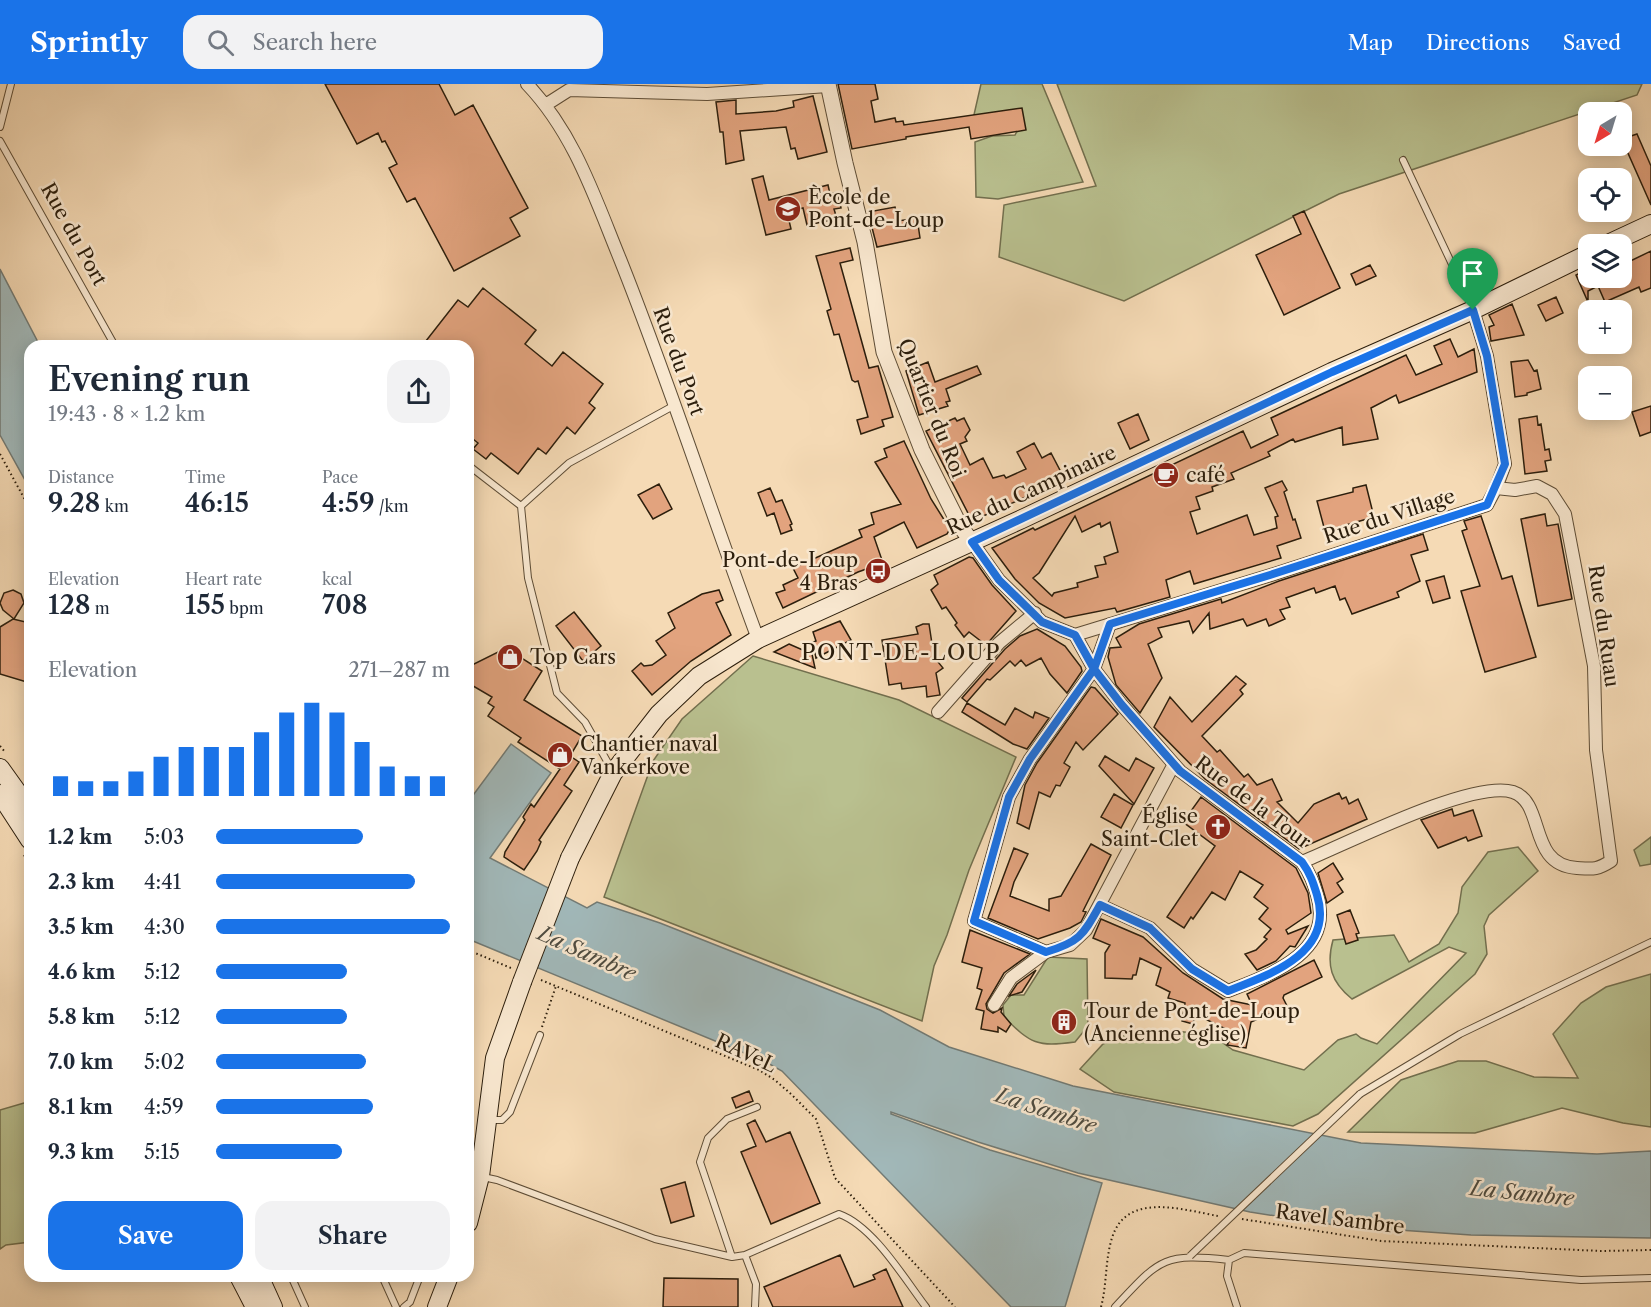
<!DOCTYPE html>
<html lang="en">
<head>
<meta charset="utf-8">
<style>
	body { margin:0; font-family:"Libre Caslon Text",serif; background:#f2f2f3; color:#1f2937; height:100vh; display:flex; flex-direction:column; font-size:22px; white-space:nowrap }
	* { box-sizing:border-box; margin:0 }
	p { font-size:20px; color:#747a83 }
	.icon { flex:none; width:33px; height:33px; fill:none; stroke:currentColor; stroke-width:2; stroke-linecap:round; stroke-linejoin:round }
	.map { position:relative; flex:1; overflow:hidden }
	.panel { position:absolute; left:24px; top:256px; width:450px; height:942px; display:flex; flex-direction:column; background:#fff; border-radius:18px; box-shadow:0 3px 15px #0003 }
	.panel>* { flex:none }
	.needle { width:39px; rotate:218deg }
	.buttons { position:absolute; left:1578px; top:18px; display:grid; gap:12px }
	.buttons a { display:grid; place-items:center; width:54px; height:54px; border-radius:12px; background:#fff; box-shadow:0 3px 15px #0003; font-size:30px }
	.pin { position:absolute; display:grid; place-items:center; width:51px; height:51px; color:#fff; margin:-62px -26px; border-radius:50% 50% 50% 0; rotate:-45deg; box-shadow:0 0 6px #0007 }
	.pin .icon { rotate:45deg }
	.round { display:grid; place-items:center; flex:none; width:63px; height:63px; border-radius:18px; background:#f2f2f3 }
	.head { display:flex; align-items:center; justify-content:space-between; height:102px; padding:0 24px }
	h1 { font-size:33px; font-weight:600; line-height:45px }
	.figures { display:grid; grid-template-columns:repeat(3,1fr); gap:9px; height:102px; padding:6px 24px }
	.figures div { display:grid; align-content:center }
	.figures b { font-size:26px; font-weight:600 }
	.figures small { font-size:16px; font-weight:400 }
	.figures p { font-size:16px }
	.chart { height:168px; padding:12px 24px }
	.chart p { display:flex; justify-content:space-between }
	.chart svg { width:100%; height:108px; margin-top:6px; stroke:#1a73e8; stroke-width:6 }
	.action { display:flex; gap:12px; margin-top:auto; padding:12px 24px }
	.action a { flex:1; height:69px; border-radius:18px; background:#1a73e8; color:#fff; font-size:24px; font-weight:600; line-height:69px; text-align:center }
	.action a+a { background:#f2f2f3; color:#1f2937 }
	ul { padding:0 24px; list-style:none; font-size:20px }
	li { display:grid; grid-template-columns:96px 72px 1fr; align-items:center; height:45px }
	li i { height:15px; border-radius:8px; background:#1a73e8 }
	header { display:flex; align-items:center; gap:36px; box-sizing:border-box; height:84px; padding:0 30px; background:#1a73e8; color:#fff }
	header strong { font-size:28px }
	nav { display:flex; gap:33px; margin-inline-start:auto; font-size:21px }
	.search { width:420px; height:54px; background:#f2f2f3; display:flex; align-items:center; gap:15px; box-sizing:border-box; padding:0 21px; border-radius:18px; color:#747a83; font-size:22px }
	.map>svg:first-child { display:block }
</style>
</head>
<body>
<header>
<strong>Sprintly</strong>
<div class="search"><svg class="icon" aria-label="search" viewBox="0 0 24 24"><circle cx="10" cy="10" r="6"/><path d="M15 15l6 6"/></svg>Search here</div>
<nav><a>Map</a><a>Directions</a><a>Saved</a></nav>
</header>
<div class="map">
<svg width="1651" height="1223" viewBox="0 0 1651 1223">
	<rect width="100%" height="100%" fill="#f5dab5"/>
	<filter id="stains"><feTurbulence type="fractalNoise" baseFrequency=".00333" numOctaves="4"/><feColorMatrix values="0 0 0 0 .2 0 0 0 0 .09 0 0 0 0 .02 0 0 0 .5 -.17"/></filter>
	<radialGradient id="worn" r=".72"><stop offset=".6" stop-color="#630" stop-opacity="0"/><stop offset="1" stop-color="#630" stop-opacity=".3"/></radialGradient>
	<path fill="#b9c08f" stroke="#726f4e" stroke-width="1.5" d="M981,0H1042L1083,98L998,115L976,113L975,58L992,52L1015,51L1021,40L973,35Z
		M1057,0H1642L1637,11L1339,110L1124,217L999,173L1004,121L1096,102Z
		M753,572L899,616L1016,673L969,786L947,851L934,882L922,937L604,813L653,677L682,635Z
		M1651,753V780L1640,782L1634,766Z
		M1518,763L1538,787L1489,831L1484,842L1487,870L1475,890L1318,1030L1293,1042L1114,1008L1080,985L1103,960L1126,951L1177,947L1213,952L1233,966L1304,986L1338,956L1356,950L1361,954L1377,960L1466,869L1449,863L1352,915C1331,898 1326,881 1333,856L1394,851L1409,878L1439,860L1458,829L1462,803L1488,768Z
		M1048,873L1087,875L1088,942L1075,958C1037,963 1031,960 1004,933L1003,921L1011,911H1024Z
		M1651,890V1043L1623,1039L1562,1024L1475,1049L1348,1048L1401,996L1458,977H1486L1534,993L1578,994L1553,950L1581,919L1606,903Z
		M24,1019H30V1158L6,1161L0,1165V1026Z"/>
	<path fill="#a1b8b9" stroke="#727a74" stroke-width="1.5" d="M0,185L40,262H30V405L0,351Z
		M511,660L551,689L490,774L587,824L597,818L660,839L880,926L949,963L1073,1002L1361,1059L1597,1070L1651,1067V1154L1471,1151L1341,1142L1250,1128L1078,1089L978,1058L891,1028V1030L990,1066L1102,1099L1065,1223H1011L782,987L766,978L468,855V718Z"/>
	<path fill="#e2a37e" stroke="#2c1e0c" stroke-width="1.5" fill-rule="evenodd" d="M325,0H439L455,31L473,21L528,124L510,134L520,152L454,187L415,114L407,118L389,84L397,80L385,57L382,58L378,49L357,60Z
		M838,0H875L878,15L871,17L875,38L895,34L896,38L903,37L904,41L1022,24L1026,46L971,55L969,43L906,53V55L852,65Z
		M813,12L827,68L798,75L795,64L791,65L786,43L740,47L744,76L726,80L723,48H720L716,18L736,16V30L776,27L794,23L793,17Z
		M1637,50L1651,82V121L1627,67L1622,69V55Z
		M763,92L769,116L828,101L830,110L837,108L841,124L834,125L837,135L807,141L803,124L787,128L791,145L766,151L752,95Z
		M895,123L898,137L917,134L920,154L877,163L868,128Z
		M1304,127L1340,204L1284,231L1256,171L1301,150L1293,132Z
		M850,164L853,176L840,179L869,284L878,282L893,333L882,336L884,342L861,350L857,336L868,333L858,297L855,298L852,296L839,250L834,251L827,227L831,225L816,172Z
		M1651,167V204L1641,208L1639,203L1605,218L1598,202L1588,207V218L1576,191L1588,185V194H1622V181Z
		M1370,181L1376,192L1356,201L1351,190Z
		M483,204L536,246L525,260L552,282L563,268L603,300L589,319L595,324L575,350L567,343L546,370L538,364L518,390L491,369L486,375L473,365L478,359L468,351V262H422L458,216L468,223Z
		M1556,213L1563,229L1546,237L1538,221Z
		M1512,220L1524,251L1491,257L1489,243L1494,241L1489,231Z
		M1450,255L1458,273L1474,265L1477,288L1399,319L1396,311L1371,324L1378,355L1343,361L1342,343L1295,358L1293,355L1268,368L1270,372L1231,389L1234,395L1212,403L1213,407L1196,413L1200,425L1190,428L1197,450L1247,431L1254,451L1277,444L1275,433L1278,432L1265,404L1282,397L1287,406L1284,408L1293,436L1295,435L1301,454L1277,462L1281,474L1194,500L1190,487L1166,496L1170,513L1117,528L1115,524L1065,534L1039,519L1015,495L992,464L1033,444L1035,446L1243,347L1251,364L1278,351L1271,334L1406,271L1416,291L1442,280L1434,262ZM1075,432L1082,448L1100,439L1101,443L1110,438L1118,468L1104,473L1106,480L1095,482L1098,493L1077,499L1078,503L1054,509L1052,512L1033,494L1039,489Z
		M1528,276L1534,287L1537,286L1541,305L1527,309V311L1515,313L1511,278Z
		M928,278L935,298L977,282L981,290L946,305L950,317L946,318L948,322L919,331L906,287Z
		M1651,322V348L1640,352L1632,328Z
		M1138,330L1149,356L1130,365L1118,339Z
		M1537,332L1538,341L1541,340L1545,366L1549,365L1551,376L1545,377L1547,387L1525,390L1519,335Z
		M955,334L957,337L964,334L970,346L965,353L967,357L960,360L970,381L983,374L993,394L1004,391L1006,394L1026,385L1017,368L1034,359L1042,374L1051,369L1063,392L1054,397L1055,400L972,437L926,347Z
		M904,357L931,415L950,445L947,450L917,464L904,438L874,453L883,479L858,488L783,524L776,509L785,506L783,501L798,494L793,484L862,453L859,446L874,440L871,429L901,420L875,378L887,373L884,365Z
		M659,400L672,425L653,435L638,411Z
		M1366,401L1374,433L1325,447L1317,417L1353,408V404Z
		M770,404L776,418L782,416L792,440L790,441L792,446L781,450L774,429L767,432L758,409Z
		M1545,430L1547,442L1558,440L1572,515L1538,522L1521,435Z
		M1481,432L1502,495L1512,492L1536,573L1485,588L1461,507L1480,502L1462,447L1467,445L1464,437Z
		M1423,450L1428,466L1411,471L1420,497L1397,508L1399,513L1352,530L1345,514L1340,516L1335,502L1316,509L1314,504L1286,514L1290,523L1280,526L1285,535L1269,542L1266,535L1247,542L1243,535L1210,545L1209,529L1193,549L1189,537L1158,544L1162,553L1148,560L1162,594L1140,629L1116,601L1108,573L1110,564L1121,563L1116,554L1139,540L1221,515L1222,519L1279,497Z
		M969,473L973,474L992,501L1016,527L986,561L969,548L964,553L955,541L957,539L946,523L942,525L931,506L938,500L934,491Z
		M1444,492L1450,514L1433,519L1426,497Z
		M13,506L21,510L24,519L14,535L3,526L0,519L4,509Z
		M719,506L723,516L716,519L731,551L691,577L652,611L632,587L641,579L644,582L652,581L666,571L656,557L675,544L668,529L702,510Z
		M574,528L601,562L583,577L556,542Z
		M13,535L30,539V599L0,590V543Z
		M840,537L851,556L816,574L813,558L816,557L813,548Z
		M923,540H929L934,573L943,584L936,589L940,611L927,613L926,602L902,605L901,599L889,601L882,556L918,550L916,543Z
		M1037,545L1065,562L1081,583L1082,587L1067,609L1050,590L1041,574L1026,582L1021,576L1015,582L1010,577L990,596L987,595L967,618L962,614L1005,565L1020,552Z
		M789,560L812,570L815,584L774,568Z
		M506,564L542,587L524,616L582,652L570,672L579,678L564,701L572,707L539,756L541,758L537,767L524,786L504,773L505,768L525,736L523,733L531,720L534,723L560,685L518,658L521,654L488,632L494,623L488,619L492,613L468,599V583Z
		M1236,592L1246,600L1240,606L1243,610L1202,652L1217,668L1220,666L1244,693L1248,690L1257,701L1272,695L1282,716L1277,718L1298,739L1314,720L1339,709L1342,715L1346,713L1349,720L1358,715L1367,735L1299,765L1205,695L1154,643L1170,613L1192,638Z
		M1091,603L1095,604L1118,630L1083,666L1076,658L1064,679L1070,683L1060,702L1056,701L1050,713L1039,708L1029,745L1017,739L1025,701L1037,679Z
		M967,619L1005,641L1015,624L1033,634L1035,628L1049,634L1027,665L1013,660L962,628Z
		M1105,672L1129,687L1136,674L1154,684L1134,720L1099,682Z
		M1114,710L1133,721L1121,744L1101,733Z
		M1201,713L1296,784L1308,809L1311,829L1286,846L1288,850L1308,842L1295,863L1290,862L1276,877L1257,886L1245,870L1256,866L1267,855L1264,853L1271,845L1259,835L1268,824L1254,813L1263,801L1240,787L1225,816L1212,808L1193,835L1191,833L1184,844L1167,833L1215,762L1183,738Z
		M1452,725L1454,732L1473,726L1482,752L1468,757L1466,753L1438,764L1421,736Z
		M1091,760L1111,771L1083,827L1086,828L1081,838L1070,844L1038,855L988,834L1014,764L1028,770L1014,798L1010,812L1049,827V815L1061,812Z
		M1333,779L1343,795L1337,799L1343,808L1327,819L1318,789Z
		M1350,826L1359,849L1356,850L1358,856L1346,860L1337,831Z
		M1101,835L1143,853L1183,889L1223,915L1252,921L1247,910L1314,876L1322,893L1284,911L1283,914L1287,922L1251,938L1246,964L1227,961L1234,949L1195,930L1193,940L1182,937L1185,919L1168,914L1170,908L1156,901L1161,884L1140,874L1136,891H1133L1132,895L1105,894V869L1110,861L1093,854Z
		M970,846L1030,870L1004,889L986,920L987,925L993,929L1002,924L1001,928L1011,940L1006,948L998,943V948L981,945L984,927L976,925L982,906L977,904L982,884L962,878Z
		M1036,886L1022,908L1009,912L1017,900Z
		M749,1007L753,1017L736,1024L732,1014Z
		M755,1036L766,1058L790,1048L820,1119L771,1140L741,1068L756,1062L747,1040Z
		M685,1098L694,1132L671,1139L661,1105Z
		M840,1171L854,1203L875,1195L873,1191L886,1185L903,1223H773L764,1203Z
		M664,1194L738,1195V1223H663Z"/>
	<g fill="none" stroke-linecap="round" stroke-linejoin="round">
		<g stroke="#5e4d36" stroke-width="8">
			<path id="service" d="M0,43L11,0
				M0,57L115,262
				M1403,76L1473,225
				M468,381L521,422L528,494L557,609L585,638L612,686
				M521,422L569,379L675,321
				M1360,1010L1460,950L1651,858
				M490,1036H502L510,1028L540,951
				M483,1093L497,1096L655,1155L732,1173L745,1171
				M732,1173L700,1078L708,1054L727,1035L757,1023
				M1229,1176L1244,1169L1581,1196L1651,1194
				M291,1192L305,1223
				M382,1192L396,1223
				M404,1223L410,1218L420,1192
				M755,1223L756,1200L745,1171L839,1130C873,1142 904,1194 926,1223
				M1115,1223C1160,1175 1162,1169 1229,1176L1227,1192L1237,1223"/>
		</g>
		<g stroke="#5e4d36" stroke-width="14">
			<path id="minor" d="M527,0C574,49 595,114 620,175C670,300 711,429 758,555
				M547,20L569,6L707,10L828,2
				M972,458L999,496L1042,538L1075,551L1094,585L1121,620L1180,687L1302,778C1310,789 1313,798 1317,811C1335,869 1269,891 1228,907L1192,885L1150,844L1100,821
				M1110,540L1094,585L1030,675L1009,713L974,837L1046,868L1070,861L1086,846L1174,680
				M1075,551L1271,491L1487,421L1496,404L1505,380L1487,272L1473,226
				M938,628L999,559L1035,529
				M1302,778C1344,761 1473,695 1513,708C1546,719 1527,781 1577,784C1593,785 1597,786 1611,777L1596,666L1594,582L1565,430L1552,410L1537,402L1515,406L1496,404
				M994,921L1011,894L1046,868"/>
		</g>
		<g stroke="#5e4d36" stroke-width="17">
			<path id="tertiary" d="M828,0L845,79L865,158L884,268L922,366L960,442L972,458"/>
		</g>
		<g stroke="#2c1e0c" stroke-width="20">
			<path id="secondary" d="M1608,160L1651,140
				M0,684L30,726
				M0,710L30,756
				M570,774L613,689L659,630L699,592L758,555L1022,435L1332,288L1473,226L1588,170
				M468,1139L480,1092L495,974L522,898
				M239,1192L255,1223
				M259,1192L273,1223
				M437,1223L449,1192"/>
		</g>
		<path stroke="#2c1e0c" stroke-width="2" stroke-dasharray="1.5 3" stroke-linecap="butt" d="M0,370L30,425
			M0,662L5,668
			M24,771L30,781
			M468,866L511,884
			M541,896L759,986L775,996L792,1011L816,1035L835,1094L955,1223
			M542,943L556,902
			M1242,1135L1381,1157L1601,1167L1651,1166
			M1101,1223C1107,1201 1105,1176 1112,1154C1126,1107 1184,1126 1218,1132"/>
		<use href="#service" stroke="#f8e7cf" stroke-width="6"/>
		<use href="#minor" stroke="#f8e7cf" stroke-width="12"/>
		<use href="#tertiary" stroke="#f8e7cf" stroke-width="15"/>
		<use href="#secondary" stroke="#f8e7cf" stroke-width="18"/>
		<g stroke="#5e4d36" stroke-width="8" stroke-linecap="butt">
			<path id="service-bridge" d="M1190,1172L1360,1010"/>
		</g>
		<g stroke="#2c1e0c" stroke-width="20" stroke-linecap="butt">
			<path id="secondary-bridge" d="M522,898L570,774"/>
		</g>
		<use href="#service-bridge" stroke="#f8e7cf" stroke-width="6"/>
		<use href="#secondary-bridge" stroke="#f8e7cf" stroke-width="18"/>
	</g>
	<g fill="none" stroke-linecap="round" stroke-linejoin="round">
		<g stroke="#fff" stroke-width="12">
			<path id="route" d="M1473,226L1332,288L972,458L999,496L1042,538L1075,551L1094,585L1121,620L1180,687L1302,778C1310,789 1313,798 1317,811C1335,869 1269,891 1228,907L1192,885L1150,844L1100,821C1083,851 1080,858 1046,868L974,837L1009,713L1030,675L1094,585L1110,540L1270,491L1487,421L1505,380L1487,272L1473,226"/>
		</g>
		<use href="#route" stroke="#1a73e8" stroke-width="8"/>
	</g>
	<defs>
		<g id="school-disc" transform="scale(1.35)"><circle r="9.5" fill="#8f2418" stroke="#f8e7cf"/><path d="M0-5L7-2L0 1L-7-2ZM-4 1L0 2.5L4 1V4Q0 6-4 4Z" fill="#fff"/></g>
		<g id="cafe-disc" transform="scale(1.35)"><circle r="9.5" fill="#8f2418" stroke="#f8e7cf"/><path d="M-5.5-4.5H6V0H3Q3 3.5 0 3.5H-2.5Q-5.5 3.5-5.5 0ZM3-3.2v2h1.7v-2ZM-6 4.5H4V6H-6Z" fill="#fff"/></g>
		<g id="bus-disc" transform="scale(1.35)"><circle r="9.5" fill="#8f2418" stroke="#f8e7cf"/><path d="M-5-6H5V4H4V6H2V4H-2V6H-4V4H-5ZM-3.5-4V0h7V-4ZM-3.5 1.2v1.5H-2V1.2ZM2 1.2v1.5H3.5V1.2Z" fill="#fff"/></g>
		<g id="shop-disc" transform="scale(1.35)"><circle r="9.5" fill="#8f2418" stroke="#f8e7cf"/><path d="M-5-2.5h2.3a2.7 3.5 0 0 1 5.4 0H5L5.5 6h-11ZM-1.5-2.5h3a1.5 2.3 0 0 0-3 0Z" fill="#fff"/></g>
		<g id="church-disc" transform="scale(1.35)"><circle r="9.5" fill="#8f2418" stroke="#f8e7cf"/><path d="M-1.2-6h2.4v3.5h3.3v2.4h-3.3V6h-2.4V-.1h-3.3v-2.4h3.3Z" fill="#fff"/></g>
		<g id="building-disc" transform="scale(1.35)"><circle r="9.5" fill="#8f2418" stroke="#f8e7cf"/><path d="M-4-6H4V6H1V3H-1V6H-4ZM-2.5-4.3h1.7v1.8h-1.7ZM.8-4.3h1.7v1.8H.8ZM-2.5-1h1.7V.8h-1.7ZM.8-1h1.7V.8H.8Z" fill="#fff"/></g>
	</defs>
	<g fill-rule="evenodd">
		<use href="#school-disc" x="788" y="125"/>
		<use href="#cafe-disc" x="1166" y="391"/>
		<use href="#bus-disc" x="878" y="487"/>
		<use href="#shop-disc" x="510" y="573"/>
		<use href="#shop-disc" x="560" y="671"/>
		<use href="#church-disc" x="1218" y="743"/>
		<use href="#building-disc" x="1064" y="938"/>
	</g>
	<g text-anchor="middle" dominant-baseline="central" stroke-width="5" stroke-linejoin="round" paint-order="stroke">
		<g font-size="20" fill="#2c1e0c" stroke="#f8e7cf" text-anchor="start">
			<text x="808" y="113">Ècole de<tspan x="808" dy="23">Pont-de-Loup</tspan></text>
			<text x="1186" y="391">café</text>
			<text x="858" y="476" text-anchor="end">Pont-de-Loup<tspan x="858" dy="23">4 Bras</tspan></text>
			<text x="530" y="573">Top Cars</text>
			<text x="580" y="660">Chantier naval<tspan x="580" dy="23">Vankerkove</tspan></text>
			<text x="1198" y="732" text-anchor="end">Église<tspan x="1198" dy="23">Saint-Clet</tspan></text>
			<text x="1084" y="927">Tour de Pont-de-Loup<tspan x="1084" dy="23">(Ancienne église)</tspan></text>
		</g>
		<g font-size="20" fill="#2c1e0c" stroke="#f8e7cf">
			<text transform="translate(74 150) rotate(61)">Rue du Port</text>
			<text transform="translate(679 277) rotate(70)">Rue du Port</text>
			<text transform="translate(932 324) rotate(68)">Quartier du Roi</text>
			<text transform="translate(1031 406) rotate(-25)">Rue du Campinaire</text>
			<text transform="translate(1389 432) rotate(-18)">Rue du Village</text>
			<text transform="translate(1604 542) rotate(82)">Rue du Ruau</text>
			<text transform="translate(1253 718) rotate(37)">Rue de la Tour</text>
			<text transform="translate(746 969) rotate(25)">RAVeL</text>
			<text transform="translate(1340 1135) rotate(7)">Ravel Sambre</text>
		</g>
		<g font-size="21" font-style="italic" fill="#4f4c40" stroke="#f8e7cf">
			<text transform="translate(587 869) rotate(24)">La Sambre</text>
			<text transform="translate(1046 1026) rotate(18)">La Sambre</text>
			<text transform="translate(1522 1109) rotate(6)">La Sambre</text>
		</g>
		<g font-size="22" letter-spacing="1.5" fill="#2c1e0c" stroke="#f8e7cf">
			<text x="901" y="568">PONT-DE-LOUP</text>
		</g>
	</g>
	<rect width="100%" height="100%" filter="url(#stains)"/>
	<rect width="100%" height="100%" fill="url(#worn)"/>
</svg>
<div class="buttons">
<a><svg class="needle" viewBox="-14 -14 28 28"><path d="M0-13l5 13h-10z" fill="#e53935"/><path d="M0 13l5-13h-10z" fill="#747a83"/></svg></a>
<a><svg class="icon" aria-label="locate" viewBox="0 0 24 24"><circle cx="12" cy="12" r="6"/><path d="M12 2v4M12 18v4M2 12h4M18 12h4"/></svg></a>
<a><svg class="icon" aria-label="layers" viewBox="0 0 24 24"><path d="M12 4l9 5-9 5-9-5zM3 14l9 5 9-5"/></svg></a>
<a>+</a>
<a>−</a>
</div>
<div class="pin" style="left:1473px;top:226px;background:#1e9e55"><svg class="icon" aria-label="arrive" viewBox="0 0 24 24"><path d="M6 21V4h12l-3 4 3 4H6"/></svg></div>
<section class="panel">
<div class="head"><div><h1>Evening run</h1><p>19:43 · 8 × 1.2 km</p></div><a class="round"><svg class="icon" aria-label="share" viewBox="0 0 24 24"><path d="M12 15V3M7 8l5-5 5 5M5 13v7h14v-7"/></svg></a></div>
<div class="figures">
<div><p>Distance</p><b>9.28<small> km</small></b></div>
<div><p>Time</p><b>46:15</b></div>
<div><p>Pace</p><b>4:59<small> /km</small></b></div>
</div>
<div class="figures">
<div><p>Elevation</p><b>128<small> m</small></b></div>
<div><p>Heart rate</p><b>155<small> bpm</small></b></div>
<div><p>kcal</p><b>708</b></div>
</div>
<div class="chart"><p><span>Elevation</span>271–287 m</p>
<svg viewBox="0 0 160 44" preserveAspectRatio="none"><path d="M5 44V36M15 44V38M25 44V38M35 44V34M45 44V28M55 44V24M65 44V24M75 44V24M85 44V18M95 44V10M105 44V6M115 44V10M125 44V22M135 44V32M145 44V36M155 44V36"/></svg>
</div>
<ul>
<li><b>1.2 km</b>5:03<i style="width:63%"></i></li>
<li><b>2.3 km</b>4:41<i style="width:85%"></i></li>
<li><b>3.5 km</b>4:30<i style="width:100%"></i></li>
<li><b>4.6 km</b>5:12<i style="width:56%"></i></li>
<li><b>5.8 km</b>5:12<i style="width:56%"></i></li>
<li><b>7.0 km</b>5:02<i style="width:64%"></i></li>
<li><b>8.1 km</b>4:59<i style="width:67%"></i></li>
<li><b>9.3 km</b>5:15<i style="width:54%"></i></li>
</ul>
<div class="action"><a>Save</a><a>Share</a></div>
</section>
</div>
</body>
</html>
